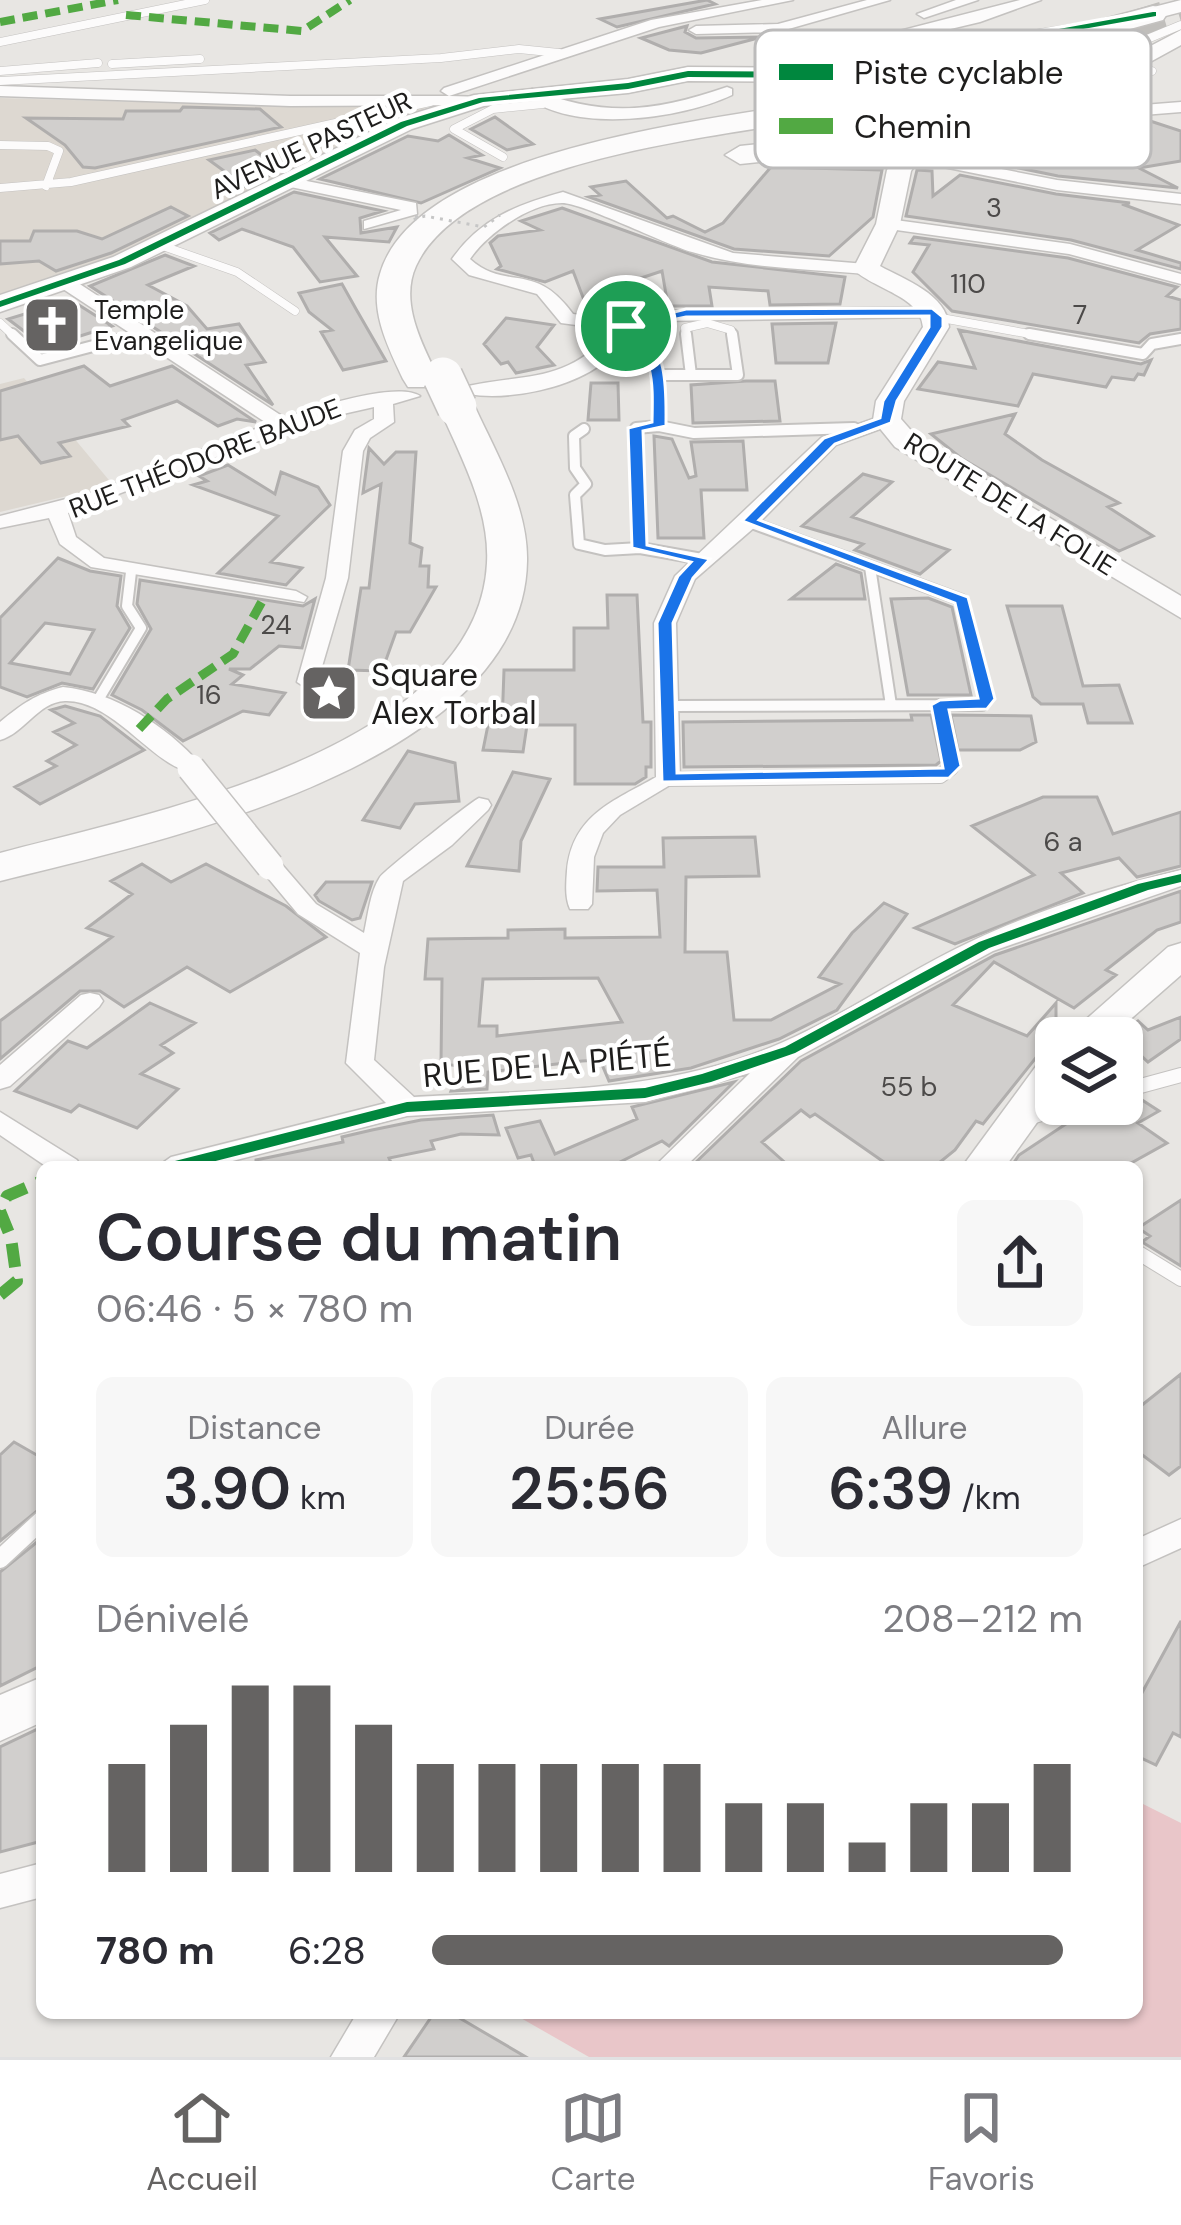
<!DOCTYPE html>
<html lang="fr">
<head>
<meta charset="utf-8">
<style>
	body { margin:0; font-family:"DM Sans",sans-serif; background:#f7f7f7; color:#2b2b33; height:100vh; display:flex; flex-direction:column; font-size:45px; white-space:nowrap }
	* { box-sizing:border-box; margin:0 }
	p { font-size:39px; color:#7c7c81 }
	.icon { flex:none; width:66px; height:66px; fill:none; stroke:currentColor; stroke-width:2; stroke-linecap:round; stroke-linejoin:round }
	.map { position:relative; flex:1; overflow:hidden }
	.drawer { position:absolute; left:36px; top:1161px; width:1107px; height:858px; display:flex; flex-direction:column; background:#fff; border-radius:18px; box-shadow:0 3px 9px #0004 }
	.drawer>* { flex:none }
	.controls { position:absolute; left:1035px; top:1017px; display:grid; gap:24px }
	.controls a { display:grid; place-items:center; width:108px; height:108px; border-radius:18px; background:#fff; box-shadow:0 3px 9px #0004; font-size:60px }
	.pin { position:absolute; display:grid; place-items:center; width:102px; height:102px; color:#fff; margin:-51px; border:6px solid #fff; border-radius:50%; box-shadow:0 3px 12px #0007 }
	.round { display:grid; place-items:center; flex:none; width:126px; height:126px; border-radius:18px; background:#f7f7f7 }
	.overview { display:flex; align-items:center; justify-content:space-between; height:204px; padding:0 60px }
	h1 { font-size:66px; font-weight:600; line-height:90px }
	.metrics { display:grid; grid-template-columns:repeat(3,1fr); gap:18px; height:204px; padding:12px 60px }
	.metrics div { display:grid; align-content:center; border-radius:18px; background:#f7f7f7; text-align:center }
	.metrics b { font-size:60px; font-weight:600 }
	.metrics small { font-size:33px; font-weight:400 }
	.metrics p { font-size:33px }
	.chart { height:336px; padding:24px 60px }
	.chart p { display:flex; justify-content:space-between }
	.chart svg { width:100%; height:216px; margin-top:12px; stroke:#656362; stroke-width:6 }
	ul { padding:0 60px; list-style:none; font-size:39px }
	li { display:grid; grid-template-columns:192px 144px 1fr; align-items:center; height:90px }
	li i { height:30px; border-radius:15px; background:#656362 }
	.menu { display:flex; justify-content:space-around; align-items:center; height:168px; border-top:3px solid #e1e1e2; background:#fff; font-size:33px; color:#7c7c81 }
	.menu a { display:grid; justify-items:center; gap:6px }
	.menu .selected { color:#656362 }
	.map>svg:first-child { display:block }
</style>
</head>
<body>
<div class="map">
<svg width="1181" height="2057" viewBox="0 0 1181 2057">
	<rect width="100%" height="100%" fill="#e8e6e3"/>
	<path fill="#ddd8d1" d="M0,98L280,106L430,104L404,124L159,246L0,303Z
		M24,378L113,485L0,512V384Z"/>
	<path fill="#e9c6c9" d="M1137,1801L1181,1823V2057H589L512,2013H1137Z"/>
	<path fill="#d1cfcd" stroke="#b0aead" stroke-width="3" fill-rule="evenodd" d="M707,0L715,4L617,27L600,19Z
		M687,26L685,32L696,38L762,37L701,53L669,50L641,38Z
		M183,107L260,109L281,127L95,168L83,167L65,145L26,118L123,119L126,111H180Z
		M495,117L533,144L507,150L471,129Z
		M1144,119L1181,131V161L1139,168L1178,188L1058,176L980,160L998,147L992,143L1040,128L1102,123L1112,127Z
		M449,135L482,155L468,158L500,168L421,203L320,179L408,136L438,141Z
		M255,150L281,170L246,187L209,160Z
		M771,167L882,170L873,217L829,256L734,249L589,197L600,195L591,187L626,181L667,218L673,216L705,232L723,223Z
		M917,170L932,171L933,196L960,175L1056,194L1130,203L1122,204L1179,225L1137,250L1181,263V269L1071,240L906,216Z
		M294,192L383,211L360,218L361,233L397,227L389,242L325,237L357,276L320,282L293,247L242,229L219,240L210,233Z
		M171,207L188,216L111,253L56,271L39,261L0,264V241H30L34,231H77L102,239Z
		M562,208L712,262L845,277L840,304L770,305L768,291L709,287L712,306H668L662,271L608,289L616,306L587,308L573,271L545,282L497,269L501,266L490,243L498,236L540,230L521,221Z
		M914,237L1068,258L1177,287L1167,296L1181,300V329L1150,334L1139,343L952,311L913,272L929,245L910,243Z
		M165,255L194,266L148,285L187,306L207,329L239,324L265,362L246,365L273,405L90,286Z
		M342,284L356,309L386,361L343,370L321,332L332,330L309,312L299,293Z
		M71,300L112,326L45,347L8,319Z
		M506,318L554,325L537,347L554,365L516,373L508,362L501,364L484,344Z
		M836,323L828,363H776L772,324Z
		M959,330L1141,364L1151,360L1144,375L1138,374L1134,380L1112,377L1106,387L1033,374L1018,406L918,389L938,362L975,368Z
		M84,366L110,386L172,366L256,422L237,419L218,426L177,401L123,420L129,426L59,443L70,456L41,463L18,436L0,440V391Z
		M746,381H775L780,421L693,423L691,385Z
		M591,383H618L619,420H588Z
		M1015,414L1005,434L1042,460L1119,503L1108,507L1153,536L1119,551L961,458L931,434Z
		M654,436L672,439L689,478L696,476L691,442L743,441L747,490H701L704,538H658Z
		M369,448L384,464L396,452H416L410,543L422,548L420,566H429L428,587H436L410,632H396L382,671L348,670L361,588H369L381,484L363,493Z
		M228,465L275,494L281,472L318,487L330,505L271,562L302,568L286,585L218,573L278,516L193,485L207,481L199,476Z
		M863,474L892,482L852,517L949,550L920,574L855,550L863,544L802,526Z
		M58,558L90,571L121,576L117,606L130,628L93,689L62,683L27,697L0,687V618ZM45,623L94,630L70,674L10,663Z
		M836,564L861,573L865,599H791Z
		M140,580L303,606L315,599L302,648L279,646L250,669H229L243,675L232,684L285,693L269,715L243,711L183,741L142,710L112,695L151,629L137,604Z
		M607,595H637L643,722H651V767H646V777L635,784H575V725H527L523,752L483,750L488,725H502L504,670H574V628H608Z
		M928,598L952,607L971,695H908L891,599Z
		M1007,606H1062L1083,686L1119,685L1132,723H1088L1083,704H1041L1033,697Z
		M65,706L100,716L144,750L40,804L15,787L56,766L47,761L76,745L54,732L74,723L51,710Z
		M911,715H931L941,761L936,765L684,767L683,722L912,720Z
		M951,715L1031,716L1036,742L1020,750H958Z
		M408,751L455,763L459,801L415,804L400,828L363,820Z
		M513,772L550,779L521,841L519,871L467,866Z
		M1043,797H1097L1113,834L1181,812V866L1137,877L1119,858L1061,873L1083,893L955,944L915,928L1034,875L972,826Z
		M755,837L759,876L686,877L685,952H727L734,1020H771L840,984L819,977L852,933L884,903L907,914L837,1010L779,1039L691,1068L609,1081L600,1060L582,1061L488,1072L487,1089L451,1091L461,1066L441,1064L442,979H425L428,939L508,938V930L565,929V938L660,937L657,890L597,891L598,867H664L663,838ZM598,978L622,1022L497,1036V1026H479L483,979Z
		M142,864L171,882L206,864L286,906L326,937L230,992L187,967L124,1007L100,991H80L0,1059V1021L112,937L87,928L132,894L111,881Z
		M326,882H372L360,918L352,920L319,901L315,895Z
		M1181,891V922L1157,930L1106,970L1116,975L1074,1008L994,962L953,1005L1027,1036L1056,1003V1050L1038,1055L983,1124L976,1121L955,1150L934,1167H891L815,1114L810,1117L801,1110L762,1142L790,1167L694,1164L801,1061L995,955Z
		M150,1003L195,1023L161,1045L173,1053L141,1074L178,1089L137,1128L79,1105L71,1112L15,1091L68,1041L87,1048Z
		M1181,1017V1039L1148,1062L1120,1036L1138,1021L1148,1030Z
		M734,1082L669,1146L662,1141L610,1167H527L534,1163L531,1155L518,1158L506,1128L540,1121L555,1154L637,1119L632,1107Z
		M1139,1098L1159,1111L1138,1123L1167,1143L1124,1167H1011L1019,1155L1078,1116L1089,1121Z
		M493,1115L499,1135L461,1134L431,1141L434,1149L389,1158L393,1167H256V1160L343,1142L342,1137L372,1130L421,1120Z
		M1181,1200V1266L1142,1242L1150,1236L1138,1228Z
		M1181,1374V1466L1169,1475L1137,1451V1409Z
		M14,1442L42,1458V1507L0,1541V1455Z
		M42,1538V1665L0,1686V1572Z
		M1181,1621V1737L1173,1733L1156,1765L1137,1756V1702Z
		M42,1727V1841L0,1852V1747Z
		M434,2013H451L526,2057H404Z"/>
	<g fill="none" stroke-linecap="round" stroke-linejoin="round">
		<path stroke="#c0bebb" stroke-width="30" stroke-dasharray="30 15" stroke-linecap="butt" d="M1049,52L1181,11"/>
		<g stroke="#c4c2c0" stroke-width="9">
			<path id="lane-far3" d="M1098,34L1083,43L1081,53L1119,69
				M0,42L205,0
				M1083,43L1116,52
				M112,64L200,59
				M0,71L98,63
				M1152,71L1122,63L1116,52L1181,25
				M0,81L441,58L519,49L559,53
				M0,145L48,146L59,151L46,186
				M503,157L454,129L493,109L543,104
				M0,188L71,182L430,102
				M160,245L237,272L295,311
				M936,317L1046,337
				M0,323L15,337
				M626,326L639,337
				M686,337L685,328L707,323L731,330L732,337"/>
		</g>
		<g stroke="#c4c2c0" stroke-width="14">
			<path id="lane-far2" d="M12,334L40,360L116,340
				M636,334C660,360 659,392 659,426L636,428L640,548L702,559
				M686,334L691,375
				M1029,334L1143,354L1152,344L1181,339
				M659,375H691
				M691,375H738L732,334
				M659,426L694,433L854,428
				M584,429L574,436L575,468L586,484L575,495L579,544L605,550L640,548
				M870,567L891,705
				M98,700L141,628L127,606L131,572
				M939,705L952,767L947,771
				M669,706L982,705L987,699L962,600L749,522"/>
		</g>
		<g stroke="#c4c2c0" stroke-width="16">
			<path id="lane-far1" d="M668,779L940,776L951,768
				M1122,1091L1181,1075
				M1027,1118L1078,1104
				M1137,1252L1181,1279"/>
		</g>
		<g stroke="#c4c2c0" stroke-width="21">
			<path id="lane" d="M0,1559L42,1520"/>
		</g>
		<g stroke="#c4c2c0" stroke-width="3">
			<path id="street" d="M762,0H793L659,27L449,96L487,97L490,100L482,105L290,106L0,96V86L290,96H449L441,91L444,88L651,20Z
				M867,0H890L778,32L696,34L689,30L696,26L778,24Z
				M956,0H978L924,18L917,14Z
				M1020,0H1041L980,22L736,80L728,75Z
				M727,87L732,89V95C682,119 569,135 524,94L532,89C604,118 654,112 727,87Z
				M1181,102V112L1029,124L1021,119L1029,114Z
				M910,151L1057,180L1181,194V204L1057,190L904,159L902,156Z
				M287,177L416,203L417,214L364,229V221L401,210L281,185V179Z
				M563,192L733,253L866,264L875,269L866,274C808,269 748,269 692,252C664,244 583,203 562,203C530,203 487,234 470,259C507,292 534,260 573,314L626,321L655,311L933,307L942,312L933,317L656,321C633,329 623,347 604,362C572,388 509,401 468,394V386C532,373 565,383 614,330L561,323L537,294L469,275L452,259C480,219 516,205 563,192Z
				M888,219L1070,244L1181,274V284L1069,254L882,228V220Z
				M60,279H72L285,418C313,408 397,381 420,396L393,404L394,422L370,438L363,451L348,578L316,687L308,689L297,682L326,578L343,451L355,430L374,419V407L312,421L68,513L76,537L104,558L296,591L307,597L304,602L91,567L60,544L49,518L0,528V516L97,491L268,424L60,287Z
				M887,414L894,416V424L836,445L756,526L695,579L676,623L680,779L620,815L603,833L594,857L592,904L588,909H570C565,898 566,884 567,871C572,815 614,801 656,777L654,623L675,576L822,437Z
				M63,687C115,692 168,727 202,766L198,771C161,778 116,699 65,701C38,702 25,733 0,740V722C22,704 36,694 63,687Z
				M479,798L488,800L491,805L488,810L452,845L403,881L384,967L374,1060L414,1097C537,1090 665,1094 781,1043C848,1014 908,970 974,940C1038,910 1112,887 1181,870V886L993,951L798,1057L685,1167H654L750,1073L645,1102L407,1116L209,1167H157L171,1157L386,1103L346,1063L360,953L298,914L258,866L270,859L279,861L316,904L364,933C368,915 370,892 380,877C385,870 473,800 479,798Z
				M90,993L99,995L103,1001L99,1007L10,1086L0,1089V1065L81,995Z
				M0,1112L77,1160L81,1167H47L0,1135Z
				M1181,1519V1548L1137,1568V1539Z
				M42,1863V1897L0,1908V1874Z
				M357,2013H400L374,2057H331Z"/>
		</g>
		<g stroke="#c4c2c0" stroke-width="3">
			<path id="secondary" d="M1181,0V12L1104,32L971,53L846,82L688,81L628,93L484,106L412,129L131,267L0,312V295L113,257L396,119L474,95L628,79L688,67L846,68L971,41L1103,20Z
				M1181,30V45L1037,124L918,161L911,171L900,224L880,266C905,280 947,294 949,327L904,401L901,419L915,435L956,462L1181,596V618L895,447L873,420L876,401L923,327C921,296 873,289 853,269L876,224L887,170L902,151L1021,114Z
				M1181,943V975L1109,1038H1065L1168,947Z
				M1056,1054V1096L1005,1167H962L1042,1058Z
				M42,1677V1722L0,1741V1695Z"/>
		</g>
		<g stroke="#c4c2c0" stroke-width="3">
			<path id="highway" d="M1153,6L1163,8L1167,14L1163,20L1060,48L1059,58C991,77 924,99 855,113C746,134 467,154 416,266C399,303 423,346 439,379L434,387H408L403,379C388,347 369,310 380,274C417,144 738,117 851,96C902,87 952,71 1002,57L1003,46Z
				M1052,94L1062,97L1067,103L1062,109L921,146L740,164L725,155L740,146L920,128Z
				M457,396L470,399L475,407C497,455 528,507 527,561C524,765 153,843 0,881V853C143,815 478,750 487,563C490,509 460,455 439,407L444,399Z"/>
		</g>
		<use href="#lane-far3" stroke="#fcfbfb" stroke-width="8"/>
		<use href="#lane-far2" stroke="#fcfbfb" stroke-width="10"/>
		<use href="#lane-far1" stroke="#fcfbfb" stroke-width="14"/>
		<use href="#lane" stroke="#fcfbfb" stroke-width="18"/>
		<use href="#street" fill="#fcfbfb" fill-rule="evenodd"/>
		<use href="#secondary" fill="#fcfbfb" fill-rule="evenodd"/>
		<use href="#highway" fill="#fcfbfb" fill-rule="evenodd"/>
		<g stroke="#c4c2c0" stroke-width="24" stroke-linecap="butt">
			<path id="street-bridge-far1" d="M190,766L194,771"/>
		</g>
		<g stroke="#c4c2c0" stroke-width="30" stroke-linecap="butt">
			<path id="street-bridge" d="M191,768L270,866"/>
		</g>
		<g stroke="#c4c2c0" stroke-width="42" stroke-linecap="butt">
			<path id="highway-bridge" d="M443,377L457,407"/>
		</g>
		<path stroke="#c6c6c6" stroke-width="3" stroke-dasharray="3 6" stroke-linecap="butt" d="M418,216L412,220L425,216L484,227L500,215"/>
		<use href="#street-bridge-far1" stroke="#fcfbfb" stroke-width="21"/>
		<use href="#street-bridge" stroke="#fcfbfb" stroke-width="27"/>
		<use href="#highway-bridge" stroke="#fcfbfb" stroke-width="39"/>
		<path stroke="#52a943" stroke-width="8" stroke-dasharray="15 8" stroke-linecap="butt" d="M126,15L302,31L350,0
			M0,22L118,0"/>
		<path stroke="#52a943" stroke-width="9" stroke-dasharray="18 9" stroke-linecap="butt" d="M139,729L167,699L233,654L265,596"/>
		<path stroke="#52a943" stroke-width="12" stroke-dasharray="24 12" stroke-linecap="butt" d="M0,1295L17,1281L11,1238L0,1211L7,1196L42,1181"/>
		<g stroke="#fff" stroke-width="7">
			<path id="cycleway" d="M1153,12H1156V16L971,49L846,78L688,77L628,89L483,102L407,126L125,264L0,307V301L119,260L401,122L479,98L628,83L688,71L846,72L971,45Z
				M1181,874V882L1148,890L989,948L795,1053L711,1082L645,1098L407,1112L192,1167H163L171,1162L407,1102L645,1088L702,1074L785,1047L979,942L1138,884Z"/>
		</g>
		<use href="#cycleway" fill="#00873e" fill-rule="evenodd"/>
	</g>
	<path fill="#1a73e8" stroke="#fff" stroke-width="3" fill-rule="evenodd" d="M932,308L943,317V327L897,401L891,423L835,444L759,520L968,597L995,699L987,709L949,710L961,766L949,778L662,782L657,623L678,576L691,562L632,548L628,428L652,422C653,379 654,354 619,326L686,309ZM929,316V327L883,401L880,418L824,438L742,521L955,603L978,698L940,700L931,705L943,768L677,773L673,623L693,578L710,559L647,545L643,431L666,426C666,394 669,347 637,327L686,317Z"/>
	<defs>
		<g id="church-square" transform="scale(3)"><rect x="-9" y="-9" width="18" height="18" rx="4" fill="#656362" stroke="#fff"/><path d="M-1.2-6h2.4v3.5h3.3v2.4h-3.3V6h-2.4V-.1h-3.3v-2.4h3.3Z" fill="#fff"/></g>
		<g id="sight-square" transform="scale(3)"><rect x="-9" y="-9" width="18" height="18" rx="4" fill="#656362" stroke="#fff"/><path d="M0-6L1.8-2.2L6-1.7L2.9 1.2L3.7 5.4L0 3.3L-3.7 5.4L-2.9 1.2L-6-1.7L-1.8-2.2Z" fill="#fff"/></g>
	</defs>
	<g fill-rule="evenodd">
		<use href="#church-square" x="52" y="325"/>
		<use href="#sight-square" x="329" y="693"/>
	</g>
	<g text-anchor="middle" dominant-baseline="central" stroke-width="9" stroke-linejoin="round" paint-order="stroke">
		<g font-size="27" fill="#1e1d1c" stroke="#fff">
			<text transform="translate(311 145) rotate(-25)">AVENUE PASTEUR</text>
			<text transform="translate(205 458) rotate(-21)">RUE THÉODORE BAUDE</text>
			<text transform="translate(1010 504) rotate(32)">ROUTE DE LA FOLIE</text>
		</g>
		<g font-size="27" fill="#4c4a49">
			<text x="994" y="207">3</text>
			<text x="968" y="283">110</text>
			<text x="1080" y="314">7</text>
			<text x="276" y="624">24</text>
			<text x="209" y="694">16</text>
			<text x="1063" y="841">6 a</text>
			<text x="909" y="1086">55 b</text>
		</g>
		<g font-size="27" fill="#1e1d1c" stroke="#fff" text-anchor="start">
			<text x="94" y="309">Temple<tspan x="94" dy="31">Evangelique</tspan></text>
		</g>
		<g font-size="33" fill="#1e1d1c" stroke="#fff" text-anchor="start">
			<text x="371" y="674">Square<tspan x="371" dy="38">Alex Torbal</tspan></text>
		</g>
		<g font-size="33" fill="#1e1d1c" stroke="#fff">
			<text transform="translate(547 1065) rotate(-5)">RUE DE LA PIÉTÉ</text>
		</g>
	</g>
	<rect x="755" y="30" width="396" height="138" rx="18" fill="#fff" stroke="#bcbbbb" stroke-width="3"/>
	<rect x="779" y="64" width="54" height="16" fill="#00873e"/>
	<rect x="779" y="118" width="54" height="16" fill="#52a943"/>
	<g font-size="33" fill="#1e1d1c">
		<text x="854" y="84">Piste cyclable</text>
		<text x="854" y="138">Chemin</text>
	</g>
</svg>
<div class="controls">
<a><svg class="icon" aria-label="layers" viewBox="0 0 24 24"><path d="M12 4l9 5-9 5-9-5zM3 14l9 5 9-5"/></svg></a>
</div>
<div class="pin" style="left:626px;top:326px;background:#1e9e55"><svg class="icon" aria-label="arrive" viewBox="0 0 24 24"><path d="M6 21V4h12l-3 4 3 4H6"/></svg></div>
<section class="drawer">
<div class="overview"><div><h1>Course du matin</h1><p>06:46 · 5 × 780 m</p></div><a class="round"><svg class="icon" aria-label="share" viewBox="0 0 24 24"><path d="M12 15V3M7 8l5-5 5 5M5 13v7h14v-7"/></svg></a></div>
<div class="metrics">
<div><p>Distance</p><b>3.90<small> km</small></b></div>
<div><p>Durée</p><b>25:56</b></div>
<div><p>Allure</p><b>6:39<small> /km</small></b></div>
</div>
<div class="chart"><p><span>Dénivelé</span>208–212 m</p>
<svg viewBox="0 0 160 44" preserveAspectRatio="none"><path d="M5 44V22M15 44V14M25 44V6M35 44V6M45 44V14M55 44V22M65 44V22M75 44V22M85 44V22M95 44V22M105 44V30M115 44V30M125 44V38M135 44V30M145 44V30M155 44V22"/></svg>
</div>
<ul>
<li><b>780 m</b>6:28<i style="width:97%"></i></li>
</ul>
</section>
</div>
<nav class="menu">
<a class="selected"><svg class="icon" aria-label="home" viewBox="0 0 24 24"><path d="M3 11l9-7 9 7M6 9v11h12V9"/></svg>Accueil</a>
<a><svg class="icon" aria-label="map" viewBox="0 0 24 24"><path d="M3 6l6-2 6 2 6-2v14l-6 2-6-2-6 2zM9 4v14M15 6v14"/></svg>Carte</a>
<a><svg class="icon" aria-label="saved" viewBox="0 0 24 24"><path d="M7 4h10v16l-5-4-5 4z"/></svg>Favoris</a>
</nav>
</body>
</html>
